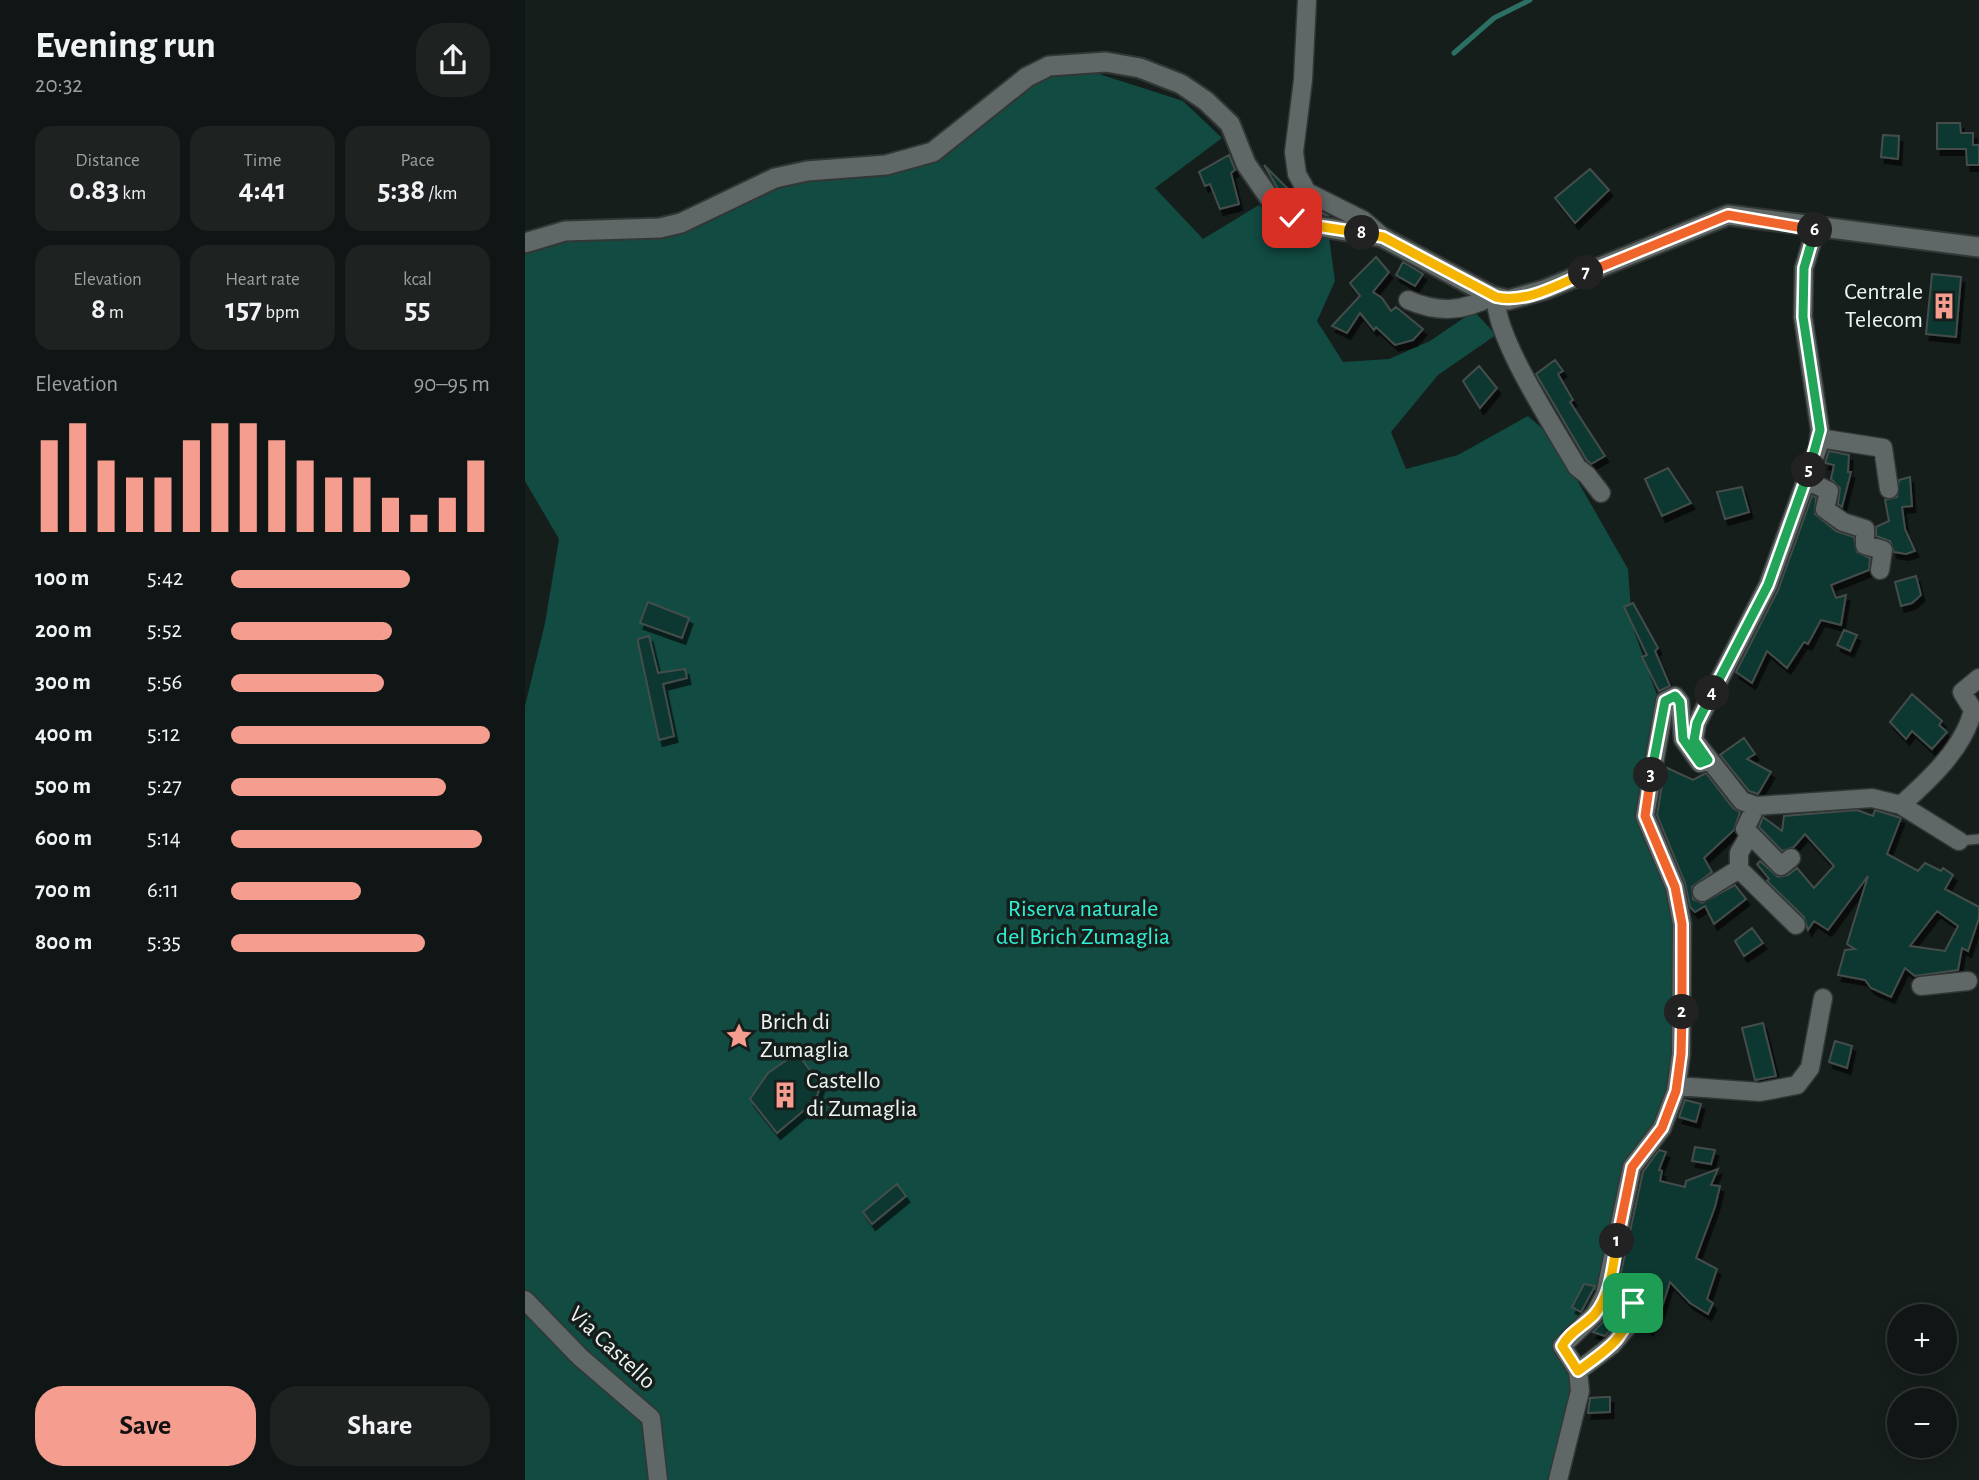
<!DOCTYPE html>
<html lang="en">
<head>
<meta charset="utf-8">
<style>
	body { margin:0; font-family:"Alegreya Sans",sans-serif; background:#1e2322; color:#f1f3f6; height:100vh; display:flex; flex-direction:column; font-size:26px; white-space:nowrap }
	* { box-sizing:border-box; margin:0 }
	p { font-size:23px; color:#9c9fa0 }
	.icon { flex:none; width:38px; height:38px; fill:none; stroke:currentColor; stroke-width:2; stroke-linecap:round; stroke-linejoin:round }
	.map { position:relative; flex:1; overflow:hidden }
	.drawer { display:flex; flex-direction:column; background:#101615; width:525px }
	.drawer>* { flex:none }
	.controls { position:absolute; left:1362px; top:1304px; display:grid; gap:14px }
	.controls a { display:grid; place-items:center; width:70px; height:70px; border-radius:50%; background:#101615; box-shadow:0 4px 18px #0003,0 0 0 2px #303534; font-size:35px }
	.pin { position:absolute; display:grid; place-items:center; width:60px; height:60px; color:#fff; margin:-30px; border-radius:14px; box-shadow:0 4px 10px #0006 }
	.km { position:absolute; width:35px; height:35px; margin:-18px; border-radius:50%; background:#222; color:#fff; font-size:19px; line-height:35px; text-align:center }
	.round { display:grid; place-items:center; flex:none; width:74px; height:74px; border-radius:28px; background:#1e2322 }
	.head { display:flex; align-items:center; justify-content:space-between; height:119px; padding:0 35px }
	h1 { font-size:38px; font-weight:600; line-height:52px }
	.figures { display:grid; grid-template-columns:repeat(3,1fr); gap:10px; height:119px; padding:7px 35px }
	.figures div { display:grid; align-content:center; border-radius:18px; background:#1e2322; text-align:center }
	.figures b { font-size:30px; font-weight:600 }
	.figures small { font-size:19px; font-weight:400 }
	.figures p { font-size:19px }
	.chart { height:196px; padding:14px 35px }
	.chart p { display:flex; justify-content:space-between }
	.chart svg { width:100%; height:126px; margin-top:7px; stroke:#f59d8e; stroke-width:6 }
	.button { display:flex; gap:14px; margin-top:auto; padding:14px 35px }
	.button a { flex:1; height:80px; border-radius:28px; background:#f59d8e; color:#111; font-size:28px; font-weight:600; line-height:80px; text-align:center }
	.button a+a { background:#1e2322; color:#f1f3f6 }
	ul { padding:0 35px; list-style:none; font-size:23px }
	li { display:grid; grid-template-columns:112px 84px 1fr; align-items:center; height:52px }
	li i { height:18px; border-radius:9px; background:#f59d8e }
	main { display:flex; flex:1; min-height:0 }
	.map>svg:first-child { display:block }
</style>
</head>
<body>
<main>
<section class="drawer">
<div class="head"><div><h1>Evening run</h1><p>20:32</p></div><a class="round"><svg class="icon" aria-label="share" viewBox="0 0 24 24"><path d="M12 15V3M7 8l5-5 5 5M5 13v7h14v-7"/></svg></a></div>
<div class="figures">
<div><p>Distance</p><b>0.83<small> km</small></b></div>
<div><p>Time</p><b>4:41</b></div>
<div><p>Pace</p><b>5:38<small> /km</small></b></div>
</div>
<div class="figures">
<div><p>Elevation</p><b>8<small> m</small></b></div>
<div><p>Heart rate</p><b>157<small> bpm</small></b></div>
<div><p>kcal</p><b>55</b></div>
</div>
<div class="chart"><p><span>Elevation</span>90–95 m</p>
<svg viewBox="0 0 160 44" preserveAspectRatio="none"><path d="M5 44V12M15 44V6M25 44V19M35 44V25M45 44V25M55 44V12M65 44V6M75 44V6M85 44V12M95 44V19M105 44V25M115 44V25M125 44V32M135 44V38M145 44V32M155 44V19"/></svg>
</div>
<ul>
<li><b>100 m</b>5:42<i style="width:69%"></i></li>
<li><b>200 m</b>5:52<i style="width:62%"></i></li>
<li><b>300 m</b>5:56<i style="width:59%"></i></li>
<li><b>400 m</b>5:12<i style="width:100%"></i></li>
<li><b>500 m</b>5:27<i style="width:83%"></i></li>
<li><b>600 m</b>5:14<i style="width:97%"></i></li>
<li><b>700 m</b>6:11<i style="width:50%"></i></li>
<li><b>800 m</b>5:35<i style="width:75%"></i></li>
</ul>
<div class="button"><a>Save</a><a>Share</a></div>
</section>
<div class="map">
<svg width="1454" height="1480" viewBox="0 0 1454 1480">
	<defs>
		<filter id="shadow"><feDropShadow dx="3.5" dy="6" stdDeviation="0" flood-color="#0009"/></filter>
	</defs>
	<rect width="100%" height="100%" fill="#161e1c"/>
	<path fill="#114b42" d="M568,72L658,101L697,138L630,188L678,239L734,205L764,231L804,237L810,281L792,321L818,362L864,359L905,341L949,311L971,335L913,375L866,432L881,469L933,455L1003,416L1028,438L1103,569L1107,625L1135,704L1114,812L1137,873L1153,925L1146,1087L1123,1139L1074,1293C1063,1316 1043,1325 1030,1346L1046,1372L1049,1388L1026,1480H0V706L20,623L34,539L0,481V251L38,237L156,233L255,183L408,160L487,97L522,77Z"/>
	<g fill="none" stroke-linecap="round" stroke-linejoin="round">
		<path stroke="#2c7064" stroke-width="5" d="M929,53L969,18L1005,0"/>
	</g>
	<path fill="#0d3730" stroke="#444d4b" stroke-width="2" fill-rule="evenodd" filter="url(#shadow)" d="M1412,123H1435L1436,133H1448V145H1454V165H1442L1441,149H1412Z
		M1358,135L1374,136L1373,159L1356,157Z
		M704,155L710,170L706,173L714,204L695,209L685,184L680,186L674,172Z
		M739,165L776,202L804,216L773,207L755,192Z
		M1065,169L1084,190L1050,223L1030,198Z
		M851,257L864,272L848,292L857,298L866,311L871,307L898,329L888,340L870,345L851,327L849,330L835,313L822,333L807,326L835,296L825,283Z
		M878,262L898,274L890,286L871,275Z
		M1407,274L1436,277L1431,337L1401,334Z
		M1030,360L1038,371L1033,374L1048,400L1045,402L1080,456L1066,464L1061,459L1011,374Z
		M954,366L972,388L955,408L938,381Z
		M1304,451L1324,455L1323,472H1326L1317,507L1313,504L1315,488L1306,479L1309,465L1300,463Z
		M1143,468L1166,503L1137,516L1120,479Z
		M1385,477L1387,506L1377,507L1380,529L1390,551L1381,554L1369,552L1365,541L1351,536V527L1364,521L1360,500L1372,497L1374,480Z
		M1217,487L1224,512L1200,519L1192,492Z
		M1287,496L1291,497L1290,514L1311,531L1329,537L1332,552L1345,558L1344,570L1306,585L1311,598L1321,595L1316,625L1296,620L1283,644L1279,642L1262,668L1242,651L1227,683L1211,672L1253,590Z
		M1391,576L1396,595L1387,603L1376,606L1370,582Z
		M123,602L164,618L157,638L115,623Z
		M1108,603L1133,648L1130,651L1145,686L1134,691L1117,657L1122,655L1099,607Z
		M1319,630L1332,635L1325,651L1312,645Z
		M124,636L133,673L160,669L162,678L138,684L149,736L134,740L113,642V639Z
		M1387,694L1417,721L1414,725L1422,732L1407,749L1387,731L1381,739L1365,722Z
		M1219,738L1230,754L1222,759L1246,772L1233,794L1224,791L1195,755Z
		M1140,767L1168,780L1181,773L1208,808L1215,812L1209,830L1179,858L1187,872L1167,887L1168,899L1177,903L1210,885L1221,899L1189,924L1180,906L1170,912L1165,907L1160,883L1132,815Z
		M1332,810L1348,816L1350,810L1376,818L1362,854L1393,871L1400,863L1416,871L1418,868L1428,875L1420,889L1454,907V918L1443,951L1437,948L1433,970L1390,976L1380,968L1366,997L1346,988L1340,980L1313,975L1320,950L1330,949L1322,944L1343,876L1303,930L1289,921L1283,930L1279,917L1242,881L1244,879L1232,864L1235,861L1253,877L1263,875L1272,868L1289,888L1309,866L1280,834L1269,847L1257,851L1234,827L1238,817L1257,831L1259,816ZM1412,911L1433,926L1420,951L1385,946Z
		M1227,928L1238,943L1219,956L1210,941Z
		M1238,1023L1251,1076L1230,1080L1217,1028Z
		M1310,1041L1327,1046L1322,1068L1304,1062Z
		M272,1053L296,1085L290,1101L252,1133L225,1099L243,1073Z
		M1160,1100L1176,1104L1171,1122L1154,1117Z
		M1170,1147L1190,1150L1186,1164L1167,1161Z
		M1134,1150L1141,1152L1134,1170L1137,1171L1135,1181L1160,1187L1161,1181L1193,1169L1186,1185L1195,1186L1190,1207L1171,1258L1192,1269L1182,1299L1188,1303L1183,1314L1165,1303L1145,1282L1135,1313L1124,1329L1116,1323L1122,1290L1114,1283H1108L1100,1291L1094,1320L1080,1336L1068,1332L1080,1320L1090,1300L1118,1172Z
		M372,1184L381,1196L347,1224L338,1212Z
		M1059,1284L1070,1286L1056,1312L1047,1307Z
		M1080,1397H1085V1412L1063,1413L1065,1398Z"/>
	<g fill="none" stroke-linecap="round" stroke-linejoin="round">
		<g stroke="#323736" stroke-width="12">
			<path id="service" d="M1434,841L1454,839"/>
		</g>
		<g stroke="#323736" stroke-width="21">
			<path id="minor" d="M782,0L778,80L769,152L772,174L782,192L838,220L859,238
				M1291,228L1279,268L1278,317L1295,430L1293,447L1243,585L1172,723L1169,740L1217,801L1231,806L1347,798L1376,805L1434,841
				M971,297C969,337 1031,430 1052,467L1062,475L1076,493
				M883,300C913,313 938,312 967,296
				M1294,438L1358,448L1364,489
				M1281,480L1304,491L1300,509L1318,522L1340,529V545L1358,550L1355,570
				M1376,805C1404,780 1439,748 1448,710L1437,692L1454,678
				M1231,806L1220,829L1256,866L1266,858
				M1225,834L1214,853V869L1271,925
				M1177,892L1214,869
				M1396,986L1443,981
				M1152,1086L1235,1092L1272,1085L1285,1068L1298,998
				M0,1300L55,1357L126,1418L133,1480
				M1053,1371L1087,1345L1104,1325L1111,1294
				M1033,1480L1055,1391L1053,1371L1037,1346L1070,1314L1080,1295L1107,1167L1137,1128L1151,1091L1156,1054L1157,924L1150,887L1120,816L1140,701L1150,696L1155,702L1158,739L1175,763L1183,760"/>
		</g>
		<g stroke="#323736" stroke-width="23">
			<path id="tertiary" d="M0,243L40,231L135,228L156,223L250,178L282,171L361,165L408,152L502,77L524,66L581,62L615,68L656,84L681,101L705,124L721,164L746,200L767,218L785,225L857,237L967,296L983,300L1019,290L1203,215L1454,247"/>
		</g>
		<use href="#service" stroke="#5f6866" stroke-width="9"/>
		<use href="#minor" stroke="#5f6866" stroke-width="18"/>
		<use href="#tertiary" stroke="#5f6866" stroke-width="19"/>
	</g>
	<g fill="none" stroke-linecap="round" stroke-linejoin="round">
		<g stroke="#fff" stroke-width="14">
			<path id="split-1" d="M1092,1241C1088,1265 1086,1296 1069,1315C1059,1326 1044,1332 1037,1346L1053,1371C1082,1349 1100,1341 1108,1303"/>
		</g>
		<g stroke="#fff" stroke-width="14">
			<path id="split-2" d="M1092,1241L1107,1167L1137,1128L1151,1091L1156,1054L1157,1012"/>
		</g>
		<g stroke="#fff" stroke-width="14">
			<path id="split-3" d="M1126,775L1120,816L1150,887L1157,924V1012"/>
		</g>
		<g stroke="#fff" stroke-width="14">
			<path id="split-4" d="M1126,775L1140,701L1150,696L1155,702L1158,739L1175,763L1183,760L1169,740L1172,723L1187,693"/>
		</g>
		<g stroke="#fff" stroke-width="14">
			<path id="split-5" d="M1187,693L1243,585L1284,470"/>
		</g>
		<g stroke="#fff" stroke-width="14">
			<path id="split-6" d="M1284,470L1295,430L1278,317L1279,268L1290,230"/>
		</g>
		<g stroke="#fff" stroke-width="14">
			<path id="split-7" d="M1061,273L1203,215L1290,230"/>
		</g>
		<g stroke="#fff" stroke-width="14">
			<path id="split-8" d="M837,233L858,237L971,297C1001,304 1034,284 1061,273"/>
		</g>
		<g stroke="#fff" stroke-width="14">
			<path id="split-9" d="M767,218L785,225L837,233"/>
		</g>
		<use href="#split-1" stroke="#f5b400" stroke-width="9"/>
		<use href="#split-2" stroke="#f0652b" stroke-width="9"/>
		<use href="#split-3" stroke="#f0652b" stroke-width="9"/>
		<use href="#split-4" stroke="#22a559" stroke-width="9"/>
		<use href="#split-5" stroke="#22a559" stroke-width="9"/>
		<use href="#split-6" stroke="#22a559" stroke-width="9"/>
		<use href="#split-7" stroke="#f0652b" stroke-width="9"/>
		<use href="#split-8" stroke="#f5b400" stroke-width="9"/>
		<use href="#split-9" stroke="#f5b400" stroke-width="9"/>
	</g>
	<defs>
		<g id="building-bare" transform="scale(2.1)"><path d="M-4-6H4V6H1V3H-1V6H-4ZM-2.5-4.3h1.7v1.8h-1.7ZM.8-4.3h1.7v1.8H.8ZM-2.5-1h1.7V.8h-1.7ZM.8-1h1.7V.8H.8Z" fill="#f59d8e" stroke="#161e1c" stroke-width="2.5" paint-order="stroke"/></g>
		<g id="sight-bare" transform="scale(2.1)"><path d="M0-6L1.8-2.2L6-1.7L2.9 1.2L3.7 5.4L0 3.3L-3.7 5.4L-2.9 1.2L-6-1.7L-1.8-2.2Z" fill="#f59d8e" stroke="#161e1c" stroke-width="2.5" paint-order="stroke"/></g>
	</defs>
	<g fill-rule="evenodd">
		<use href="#building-bare" x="1419" y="306"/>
		<use href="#sight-bare" x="214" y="1036"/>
		<use href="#building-bare" x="260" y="1095"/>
	</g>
	<g text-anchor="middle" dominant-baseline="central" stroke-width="7" stroke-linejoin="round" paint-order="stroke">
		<g font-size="24" fill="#eef4f2" stroke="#161e1c" text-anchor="start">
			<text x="1398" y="292" text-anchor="end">Centrale<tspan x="1398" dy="28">Telecom</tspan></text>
			<text x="235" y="1022">Brich di<tspan x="235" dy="28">Zumaglia</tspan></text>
			<text x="281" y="1081">Castello<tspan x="281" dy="28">di Zumaglia</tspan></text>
		</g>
		<g font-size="24" fill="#31f1d5" stroke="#161e1c">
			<text x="558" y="909">Riserva naturale<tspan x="558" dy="28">del Brich Zumaglia</tspan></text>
		</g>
		<g font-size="24" fill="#eef4f2" stroke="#161e1c">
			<text transform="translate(87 1348) rotate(43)">Via Castello</text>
		</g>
	</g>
</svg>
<div class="controls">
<a>+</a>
<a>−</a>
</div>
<div class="pin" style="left:1108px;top:1303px;background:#1e9e55"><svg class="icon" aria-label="arrive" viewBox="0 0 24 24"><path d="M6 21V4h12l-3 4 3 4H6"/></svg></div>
<div class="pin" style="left:767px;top:218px;background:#d93025"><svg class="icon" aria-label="check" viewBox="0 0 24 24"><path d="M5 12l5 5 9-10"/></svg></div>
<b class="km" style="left:1092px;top:1241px">1</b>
<b class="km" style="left:1157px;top:1012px">2</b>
<b class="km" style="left:1126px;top:775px">3</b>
<b class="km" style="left:1187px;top:693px">4</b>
<b class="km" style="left:1284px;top:470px">5</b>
<b class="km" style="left:1290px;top:230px">6</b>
<b class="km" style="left:1061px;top:273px">7</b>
<b class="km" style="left:837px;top:233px">8</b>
</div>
</main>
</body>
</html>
